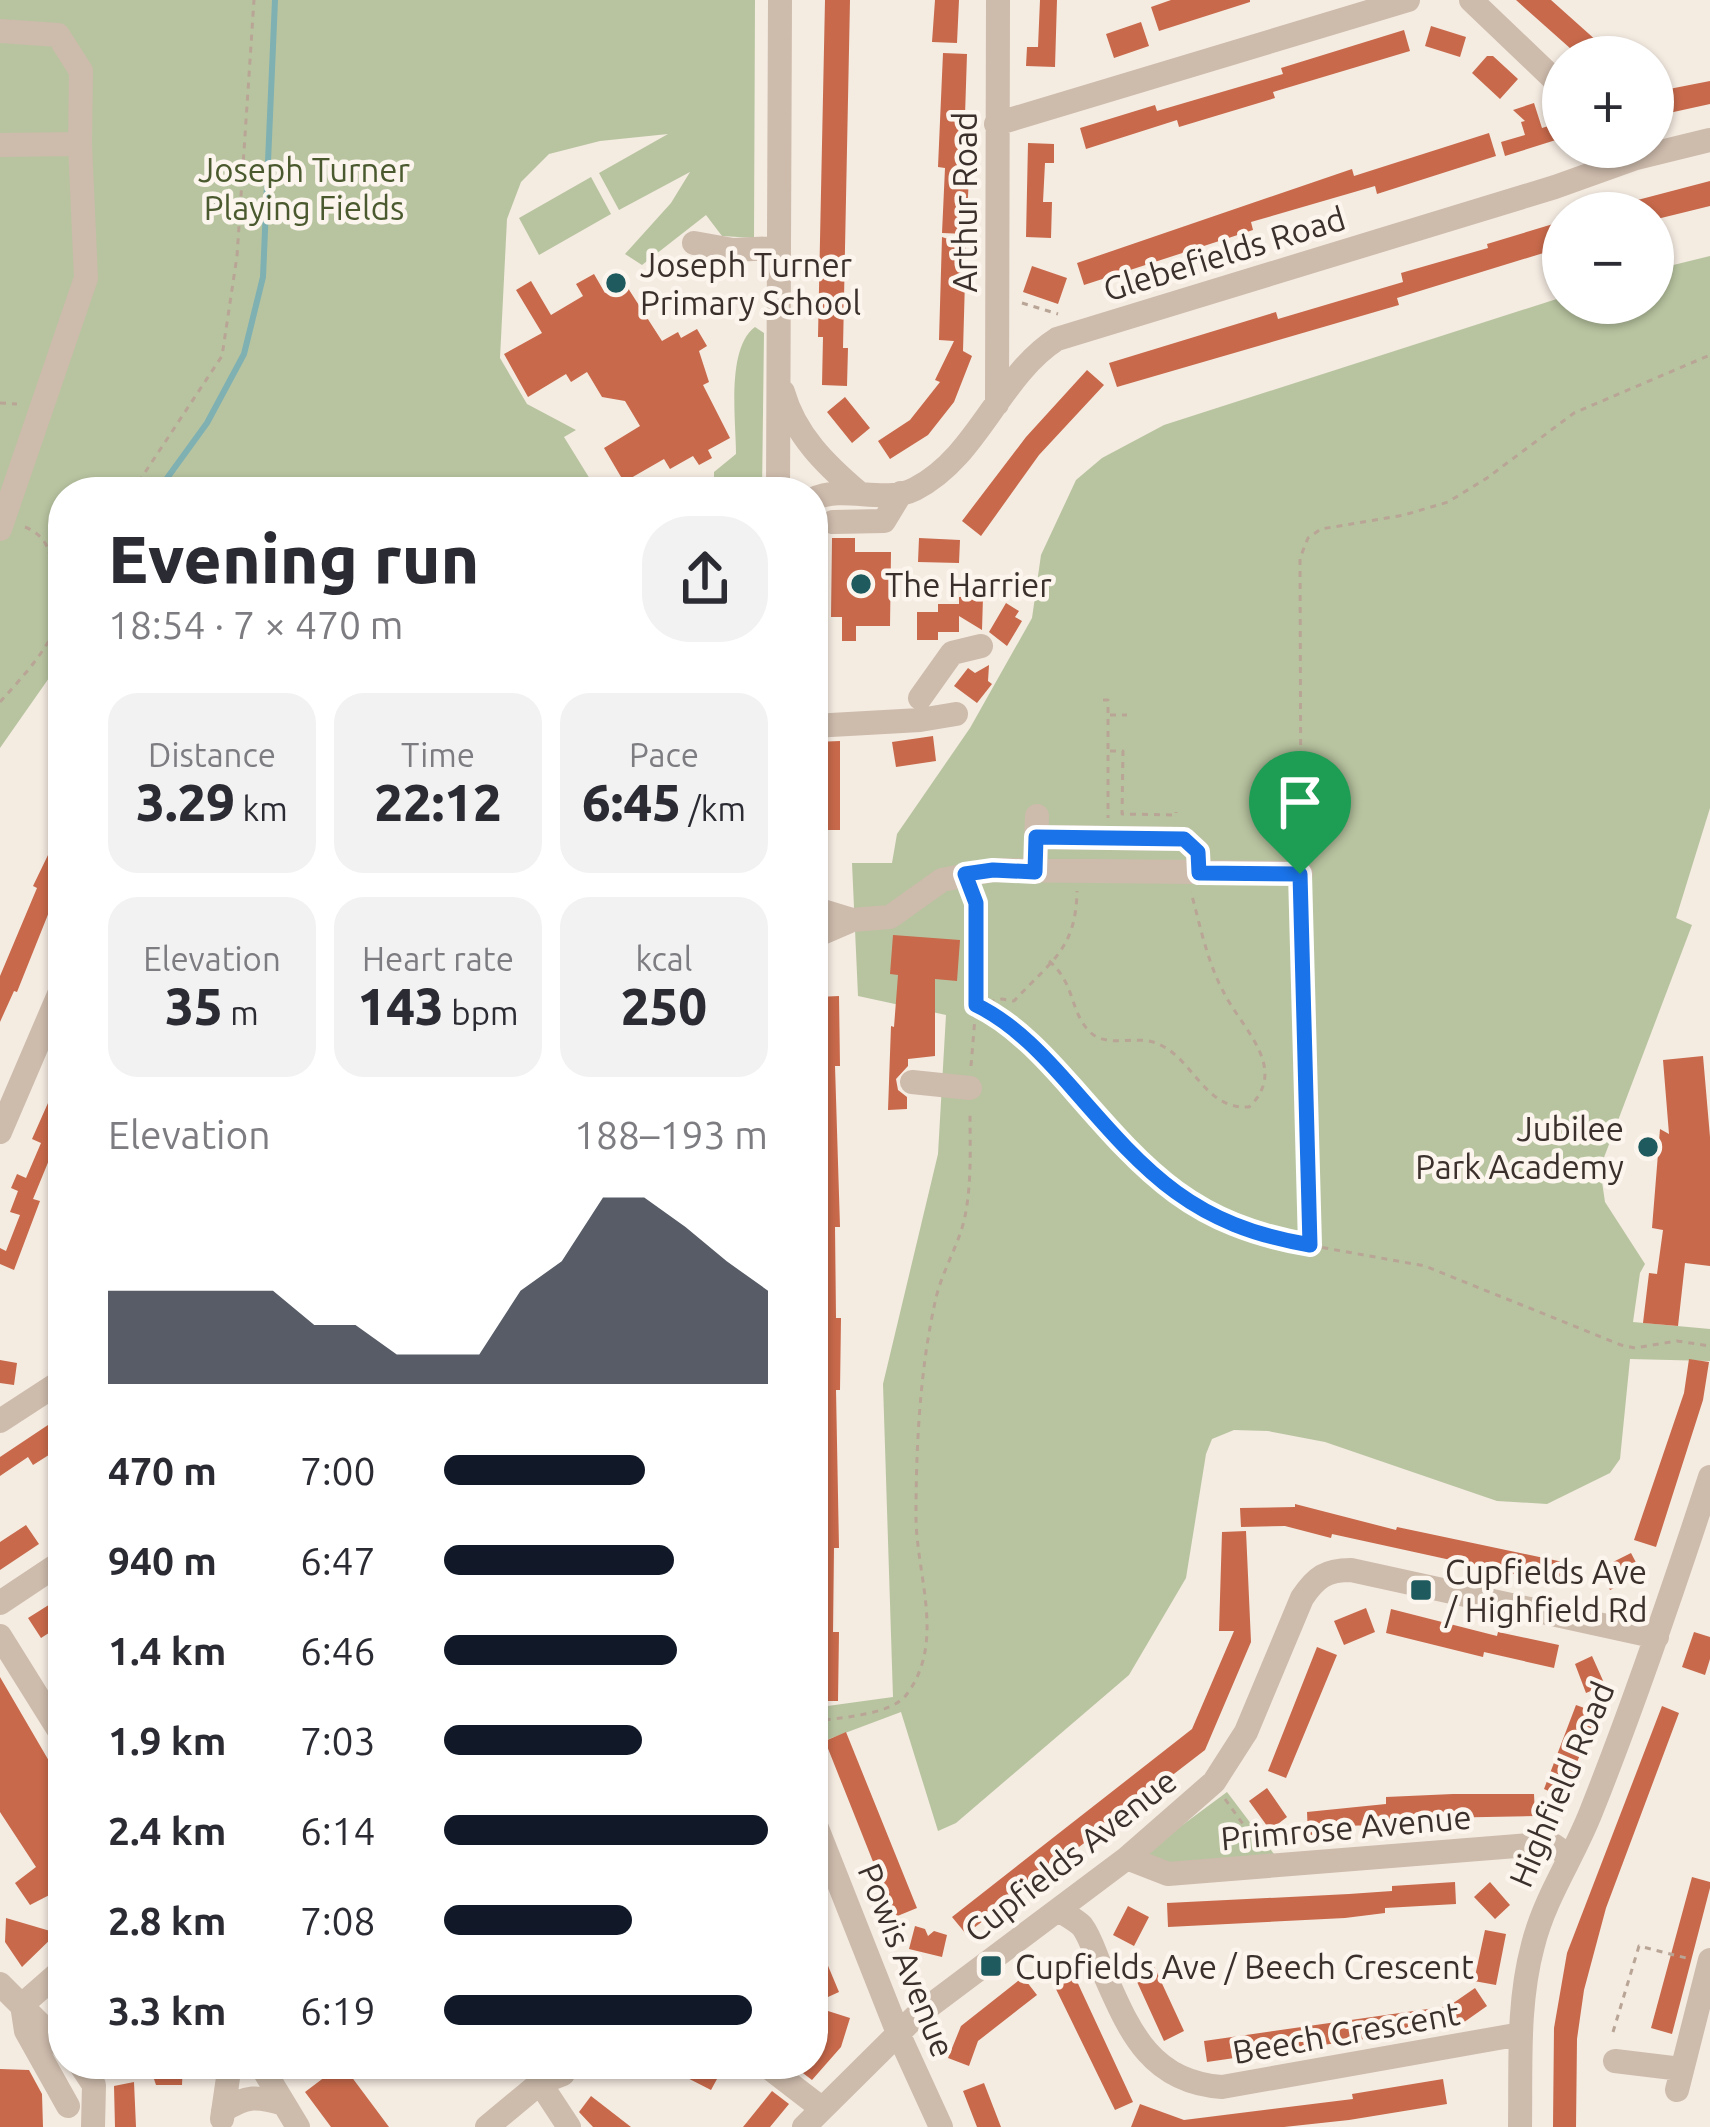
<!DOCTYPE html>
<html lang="en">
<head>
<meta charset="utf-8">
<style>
	body { margin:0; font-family:Ubuntu,sans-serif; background:#f2f2f3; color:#2b2b33; height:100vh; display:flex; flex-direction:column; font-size:45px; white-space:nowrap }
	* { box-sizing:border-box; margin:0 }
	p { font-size:39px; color:#7c7c81 }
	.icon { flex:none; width:66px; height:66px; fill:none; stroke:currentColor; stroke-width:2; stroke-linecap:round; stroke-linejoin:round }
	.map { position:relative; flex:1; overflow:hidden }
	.drawer { position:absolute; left:48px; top:477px; width:780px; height:1602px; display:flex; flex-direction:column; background:#fff; border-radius:48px; box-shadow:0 3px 9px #0004 }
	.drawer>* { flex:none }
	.buttons { position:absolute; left:1542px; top:36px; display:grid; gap:24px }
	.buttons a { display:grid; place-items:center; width:132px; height:132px; border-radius:50%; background:#fff; box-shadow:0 3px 9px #0004; font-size:60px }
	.pin { position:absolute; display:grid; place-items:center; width:102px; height:102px; color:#fff; margin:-123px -51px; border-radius:50% 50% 50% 0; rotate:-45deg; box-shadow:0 0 12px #0007 }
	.pin .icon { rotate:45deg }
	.round { display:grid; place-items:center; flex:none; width:126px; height:126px; border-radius:48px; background:#f2f2f3 }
	.head { display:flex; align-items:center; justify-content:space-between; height:204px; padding:0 60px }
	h1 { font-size:66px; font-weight:800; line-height:90px }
	.stats { display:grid; grid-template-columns:repeat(3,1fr); gap:18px; height:204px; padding:12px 60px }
	.stats div { display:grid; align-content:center; border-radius:30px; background:#f2f2f3; text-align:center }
	.stats b { font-size:51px; font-weight:800 }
	.stats small { font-size:33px; font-weight:400 }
	.stats p { font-size:33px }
	.chart { height:336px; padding:24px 60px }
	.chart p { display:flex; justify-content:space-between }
	.chart svg { width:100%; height:216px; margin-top:12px; fill:#111827; opacity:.7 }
	ul { padding:0 60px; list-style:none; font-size:39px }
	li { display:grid; grid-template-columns:192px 144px 1fr; align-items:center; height:90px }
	li i { height:30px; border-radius:15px; background:#111827 }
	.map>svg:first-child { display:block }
</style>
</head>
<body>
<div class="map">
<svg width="1710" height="2127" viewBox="0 0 1710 2127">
	<rect width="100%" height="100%" fill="#f4ebe1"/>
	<path fill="#b8c4a0" d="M0,0H755L754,238L722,236L706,215L642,265L625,254L671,203L690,172L619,210L599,173L668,134L600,141L549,154L521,182L507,219L500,358L527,404L576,430L564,437L598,492H63V658L0,748Z
		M591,177L611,214L539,255L519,218Z
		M1710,256V808L1676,918L1692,925L1600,1168L1605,1202L1645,1264L1640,1273L1633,1322L1710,1329V1361L1630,1359L1620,1459L1610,1473L1547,1504L1497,1501L1325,1442L1268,1431L1234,1430L1212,1439L1206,1454L1186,1578L1129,1675L956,1823L938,1831L901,1712L813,1745V1708L893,1697L883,1384L938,1154L946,1015L858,996L852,863H892L897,834L970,728L1032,618L1041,555L1076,480L1102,458L1164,425L1563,297V303H1653V270Z
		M755,327L764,333L762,492H714V472L736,454C736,421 726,348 755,327Z
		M1227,1792L1277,1858L1168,1866L1142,1855Z"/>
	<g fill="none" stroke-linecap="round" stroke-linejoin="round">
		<path stroke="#7fb0b2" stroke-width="6" d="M157,492L207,423L244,354L263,277L275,0"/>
	</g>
	<path fill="#c8694b" d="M825,0H850L843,348H848L847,386L822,385L823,337H818Z
		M935,0H959L957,43L932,42Z
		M1040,0H1057L1055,67L1026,66L1027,47H1038Z
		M1171,0H1250V2L1159,31L1151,7Z
		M1516,0H1551L1598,42L1592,49L1602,57H1580Z
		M1141,22L1149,46L1114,58L1106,34Z
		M1431,26L1466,37L1460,57L1425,46Z
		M1404,30L1410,51L1273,92L1275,98L1179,127L1177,120L1086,149L1080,128L1155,105L1157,111L1283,74L1281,68Z
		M943,53L967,54L963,177H969L966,234L942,233L945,168L938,167Z
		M1487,56H1493L1518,79L1500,99L1472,73Z
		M1710,81V104L1669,113L1664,90Z
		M1534,103L1542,128L1555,124L1559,139L1505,156L1501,142L1525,135L1521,122L1525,121L1513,110Z
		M1489,133L1496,156L1377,194L1375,186L1251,222L1253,230L1084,285L1077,263L1352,169L1354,176Z
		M1028,143L1054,144V163H1045L1043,202H1052L1051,238L1026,237Z
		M1710,181V206L1653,220V213H1608L1607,208Z
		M1563,221V247L1397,298L1399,305L1117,387L1109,363L1276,312L1278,319L1403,282L1401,273L1488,248L1487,244Z
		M942,237L966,245L963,351L972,356L954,402L928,435L890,459L878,441L910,420L940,382L935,380L954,341L939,340Z
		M1032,266L1067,278L1058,304L1023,292Z
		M594,274L605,293L624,282L662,341L678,332L681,338L697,329L707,346L699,351L709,382L703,385L730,438L708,450L712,458L699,465L693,456L670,469L664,459L624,482L604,448L640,426L625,401L602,397L587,372L571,382L566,374L528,397L504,354L542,333L516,290L531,281L551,315L583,296L576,284Z
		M1087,370L1104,385L1039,455L981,536L962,521L1026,437Z
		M845,397L870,428L852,443L827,412Z
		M832,538H855V552H891L890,626H856V641H842V617H831Z
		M919,538L960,540L959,563L918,562Z
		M959,597H983L982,630L959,616V632H938V640H917V612H938V604H959Z
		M1006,603L1019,611L1015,617L1022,621L1007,646L989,632Z
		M989,665L988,681L992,684L977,703L954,686L968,668L975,673Z
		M933,736L936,761L896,767L892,742Z
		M840,741V830H814L815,742Z
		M63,824V859L53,878L61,882L17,992L14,991L0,1022V976L37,888L33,886Z
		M893,935L960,940L957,981L935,979V1056L908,1059V1066L896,1079L898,1090L907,1097V1109L888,1110L891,1026L894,1027L898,975L890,974Z
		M839,996L840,1066H835L840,1227H835L836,1318H841L840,1390H836L839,1548H834L833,1632H839L838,1701H817L813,1558H818V1469H815L820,1308H815L814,1239H820L814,1077H820L818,997Z
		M1703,1056L1710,1137V1266L1685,1263L1678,1326L1643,1323L1649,1273L1657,1274L1663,1230L1652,1228L1660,1129L1669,1134L1663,1060Z
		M48,1103L63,1110V1126L33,1199L40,1201L14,1270L0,1264V1248L6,1251L20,1215L10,1212L18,1191L11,1188L17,1174L26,1178L41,1143L32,1139Z
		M1689,1359L1709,1362L1703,1400L1656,1547L1634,1540L1684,1393Z
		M0,1360L17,1363L14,1385L0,1383Z
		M63,1415V1446L33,1465L28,1457L0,1476V1457Z
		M1295,1504L1396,1530L1397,1527L1582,1566L1578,1588L1332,1534L1331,1538L1285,1526L1241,1527L1240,1508L1295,1507Z
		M26,1525L39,1544L0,1570V1542Z
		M1246,1531L1251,1642L1205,1750L966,1934L952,1917L1192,1729L1234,1631H1219L1222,1532Z
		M1631,1553L1642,1574L1610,1590L1599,1569Z
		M63,1596V1624L41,1638L28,1618Z
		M1366,1608L1375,1632L1344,1645L1334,1621Z
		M1391,1609L1497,1636L1498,1632L1559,1645L1554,1668L1484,1652L1483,1657L1386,1633Z
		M1694,1632L1710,1637V1659L1705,1675L1682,1667Z
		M1317,1647L1337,1655L1286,1778L1268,1771Z
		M1592,1656L1605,1685L1586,1693L1575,1664Z
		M0,1677L63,1785V1888L30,1905L15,1883L36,1867L0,1812Z
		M1576,1705L1598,1713L1562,1797L1544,1789Z
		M1662,1706L1679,1713L1606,1908L1584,1990L1577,2039L1576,2127H1553L1554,2028L1567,1953Z
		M846,1732L917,1908L895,1917L825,1741Z
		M1267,1788L1287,1817L1270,1830L1249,1801Z
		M1453,1794H1534L1535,1816L1380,1819V1825L1339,1826V1834L1308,1835L1307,1812L1386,1804V1797Z
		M1692,1877L1710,1882V1888L1672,2034L1651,2028Z
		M1455,1882L1456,1904L1385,1908V1913L1345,1918L1168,1927L1167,1903L1349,1894L1392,1891V1886Z
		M1490,1882L1510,1905L1495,1919L1474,1897Z
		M1128,1906L1149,1917L1134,1946L1113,1935Z
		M6,1918L57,1933L22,1967L5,1942Z
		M915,1926L925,1929L928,1936L934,1931L947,1935L942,1957L909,1949Z
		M813,1930L839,1992L817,2002L813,1991Z
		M1485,1930L1506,1934L1496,1985L1474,1981Z
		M1153,1964L1184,2031L1164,2041L1133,1973Z
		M1074,1975L1133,2102L1115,2110L1054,1985Z
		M1023,1977L1037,1995L978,2041L969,2066L948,2058L961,2026Z
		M1475,1988L1487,2006L1460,2025L1207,2062L1204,2041L1449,2006Z
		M828,2011L850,2018L841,2047L812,2080L795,2067L813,2064V2046L820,2038Z
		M149,2064H183L182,2085H156Z
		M342,2064L389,2127H331L305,2092Z
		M660,2064H714L723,2068L711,2090Z
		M0,2069L29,2070L42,2094L43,2127H0Z
		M1443,2079L1447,2104L1349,2120L1284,2127H1131L1140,2104L1184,2120L1353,2099L1352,2094Z
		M134,2082L136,2127H115L114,2086Z
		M984,2083L1001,2127H977L963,2091Z
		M772,2091L789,2104L770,2127H743Z
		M591,2096L631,2127H593L579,2112Z"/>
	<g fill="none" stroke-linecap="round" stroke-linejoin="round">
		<path stroke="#b9a596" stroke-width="3" stroke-dasharray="6 6" stroke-linecap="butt" d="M1022,303L1058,314
			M0,403L17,404
			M132,492L222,356L237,256L254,0
			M25,527C61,542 45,572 63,600
			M1103,700H1108V818
			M0,702C25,674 54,644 63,607
			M1110,715H1127
			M1110,751H1123L1122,814L1176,815V812
			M1301,853L1300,558L1308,538L1321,529L1404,515L1448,502L1487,478L1574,413L1710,355
			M1301,893L1310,1245
			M1049,961C1076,984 1069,1011 1090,1032C1106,1048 1134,1036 1153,1042C1193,1054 1202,1110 1249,1107C1290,1068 1241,1028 1223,991C1207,961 1200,925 1191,892
			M977,1005L1002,999L1014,1001C1052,960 1076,949 1077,891
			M978,1006L996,1014L1057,1071L1132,1156L1166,1187L1225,1222L1275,1239L1425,1266L1621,1345L1635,1348L1677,1341L1710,1346
			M971,1066L976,1005L974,896
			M813,1722C839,1717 891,1716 907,1694C946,1641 916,1575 916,1516C916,1446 920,1367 936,1298C942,1272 957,1248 964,1221C972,1185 970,1149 970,1112
			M1225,1799L1258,1845
			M1613,2032L1639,1946L1690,1959"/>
		<path stroke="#cdbbac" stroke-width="24" d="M1471,0L1563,88
			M0,31L58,35L81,71L80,144
			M996,124L1408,0
			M0,145L80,144L86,278L0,529
			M694,243L733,250L776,248
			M783,392C795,435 826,465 859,493
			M997,404L998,0
			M778,492L780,0
			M813,499C845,484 883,505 915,489C978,457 999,376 1057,339L1555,187L1636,158L1710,140
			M833,522L884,521L901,493
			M813,567L815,692
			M920,698L952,653L981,646
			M813,726L920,720L956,714
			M1036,837L1184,839L1198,852L1199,873
			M1035,872L1037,816
			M813,908L852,920L890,917L942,880L993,870L1301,873
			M813,937L850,921
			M912,1082L970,1088
			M0,1132L63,985
			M0,1421L63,1380
			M0,1603L63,1561
			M0,1636L63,1737
			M813,1818L898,2033L941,2127
			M1127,1858L1168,1874L1541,1844L1553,1845L1569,1856
			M1059,1910C1066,1915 1076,1920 1082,1926C1089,1935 1094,1950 1098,1960C1126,2021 1144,2082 1222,2087L1521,2034
			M63,1969L22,2005L26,2031L68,2106
			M0,1984L63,2047
			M1615,2061L1681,2069
			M80,2064L94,2085L93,2127
			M260,2064L298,2127
			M764,2064L820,2107
			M540,2083L563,2074
			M1677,2090L1710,1960
			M223,2111C246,2095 258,2096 284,2104
			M222,2119L230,2064
			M487,2127L540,2083L569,2127
			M804,2127L915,2017L1127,1858L1214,1782L1246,1732L1302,1598C1316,1577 1326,1570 1351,1570L1657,1637
			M1520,2127C1521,2067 1517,2004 1533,1945C1545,1897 1573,1858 1591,1812C1635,1702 1673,1590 1710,1477"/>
	</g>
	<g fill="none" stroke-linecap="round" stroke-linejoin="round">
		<g stroke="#fff" stroke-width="24">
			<path id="route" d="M1036,837L1184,839L1198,852L1199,873L1300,874L1310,1245C1193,1225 1149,1176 1074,1090C1046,1058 1014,1023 976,1005V903L965,874L993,870L1035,872Z"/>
		</g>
		<use href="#route" stroke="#1a73e8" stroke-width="15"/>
	</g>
	<g fill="#1f5a5e" stroke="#fbf5ee" stroke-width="4.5">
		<circle cx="616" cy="283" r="12"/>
		<circle cx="861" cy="584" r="12"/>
		<circle cx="1648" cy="1147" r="12"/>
		<rect x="1409" y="1578" width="24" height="24" rx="6"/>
		<rect x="979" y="1954" width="24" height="24" rx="6"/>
	</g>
	<g text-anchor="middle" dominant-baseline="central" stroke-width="9" stroke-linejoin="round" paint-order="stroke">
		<g font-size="33" fill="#4a5a2e" stroke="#fbf5ee">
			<text x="304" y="169">Joseph Turner<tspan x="304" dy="38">Playing Fields</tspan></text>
		</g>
		<g font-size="33" fill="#3b302b" stroke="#fbf5ee">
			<text transform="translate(964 202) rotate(-90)">Arthur Road</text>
			<text transform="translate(1224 253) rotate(-17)">Glebefields Road</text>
			<text transform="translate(1561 1784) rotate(-67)">Highfield Road</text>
			<text transform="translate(1346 1827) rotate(-5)">Primrose Avenue</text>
			<text transform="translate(1070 1855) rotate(-38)">Cupfields Avenue</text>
			<text transform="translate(907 1960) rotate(68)">Powis Avenue</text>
			<text transform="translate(1346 2032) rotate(-10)">Beech Crescent</text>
		</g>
		<g font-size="33" fill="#3b302b" stroke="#fbf5ee" text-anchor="start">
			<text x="640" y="264">Joseph Turner<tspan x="640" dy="38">Primary School</tspan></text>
			<text x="885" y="584">The Harrier</text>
			<text x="1624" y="1128" text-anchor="end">Jubilee<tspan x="1624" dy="38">Park Academy</tspan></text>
			<text x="1445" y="1571">Cupfields Ave<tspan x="1445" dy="38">/ Highfield Rd</tspan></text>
			<text x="1015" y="1966">Cupfields Ave / Beech Crescent</text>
		</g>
	</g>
</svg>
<div class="buttons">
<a>+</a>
<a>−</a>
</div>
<div class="pin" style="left:1300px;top:874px;background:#1e9e55"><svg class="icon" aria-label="arrive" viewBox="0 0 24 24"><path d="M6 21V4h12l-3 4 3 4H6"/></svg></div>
<section class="drawer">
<div class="head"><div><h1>Evening run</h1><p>18:54 · 7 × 470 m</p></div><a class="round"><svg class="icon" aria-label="share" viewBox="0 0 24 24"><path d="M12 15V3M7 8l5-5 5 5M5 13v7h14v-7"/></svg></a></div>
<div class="stats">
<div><p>Distance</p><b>3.29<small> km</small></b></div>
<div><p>Time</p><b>22:12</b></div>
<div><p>Pace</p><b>6:45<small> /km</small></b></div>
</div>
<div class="stats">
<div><p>Elevation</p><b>35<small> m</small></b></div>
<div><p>Heart rate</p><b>143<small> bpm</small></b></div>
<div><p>kcal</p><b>250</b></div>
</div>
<div class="chart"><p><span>Elevation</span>188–193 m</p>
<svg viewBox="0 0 160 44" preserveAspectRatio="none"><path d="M0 44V25L10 25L20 25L30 25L40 25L50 32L60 32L70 38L80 38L90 38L100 25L110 19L120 6L130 6L140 12L150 19L160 25V44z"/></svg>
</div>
<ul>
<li><b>470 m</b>7:00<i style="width:62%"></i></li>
<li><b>940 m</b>6:47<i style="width:71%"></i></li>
<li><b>1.4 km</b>6:46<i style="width:72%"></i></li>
<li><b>1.9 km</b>7:03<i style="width:61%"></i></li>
<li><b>2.4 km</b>6:14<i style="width:100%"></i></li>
<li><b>2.8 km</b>7:08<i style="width:58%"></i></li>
<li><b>3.3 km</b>6:19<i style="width:95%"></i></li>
</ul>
</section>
</div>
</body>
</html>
